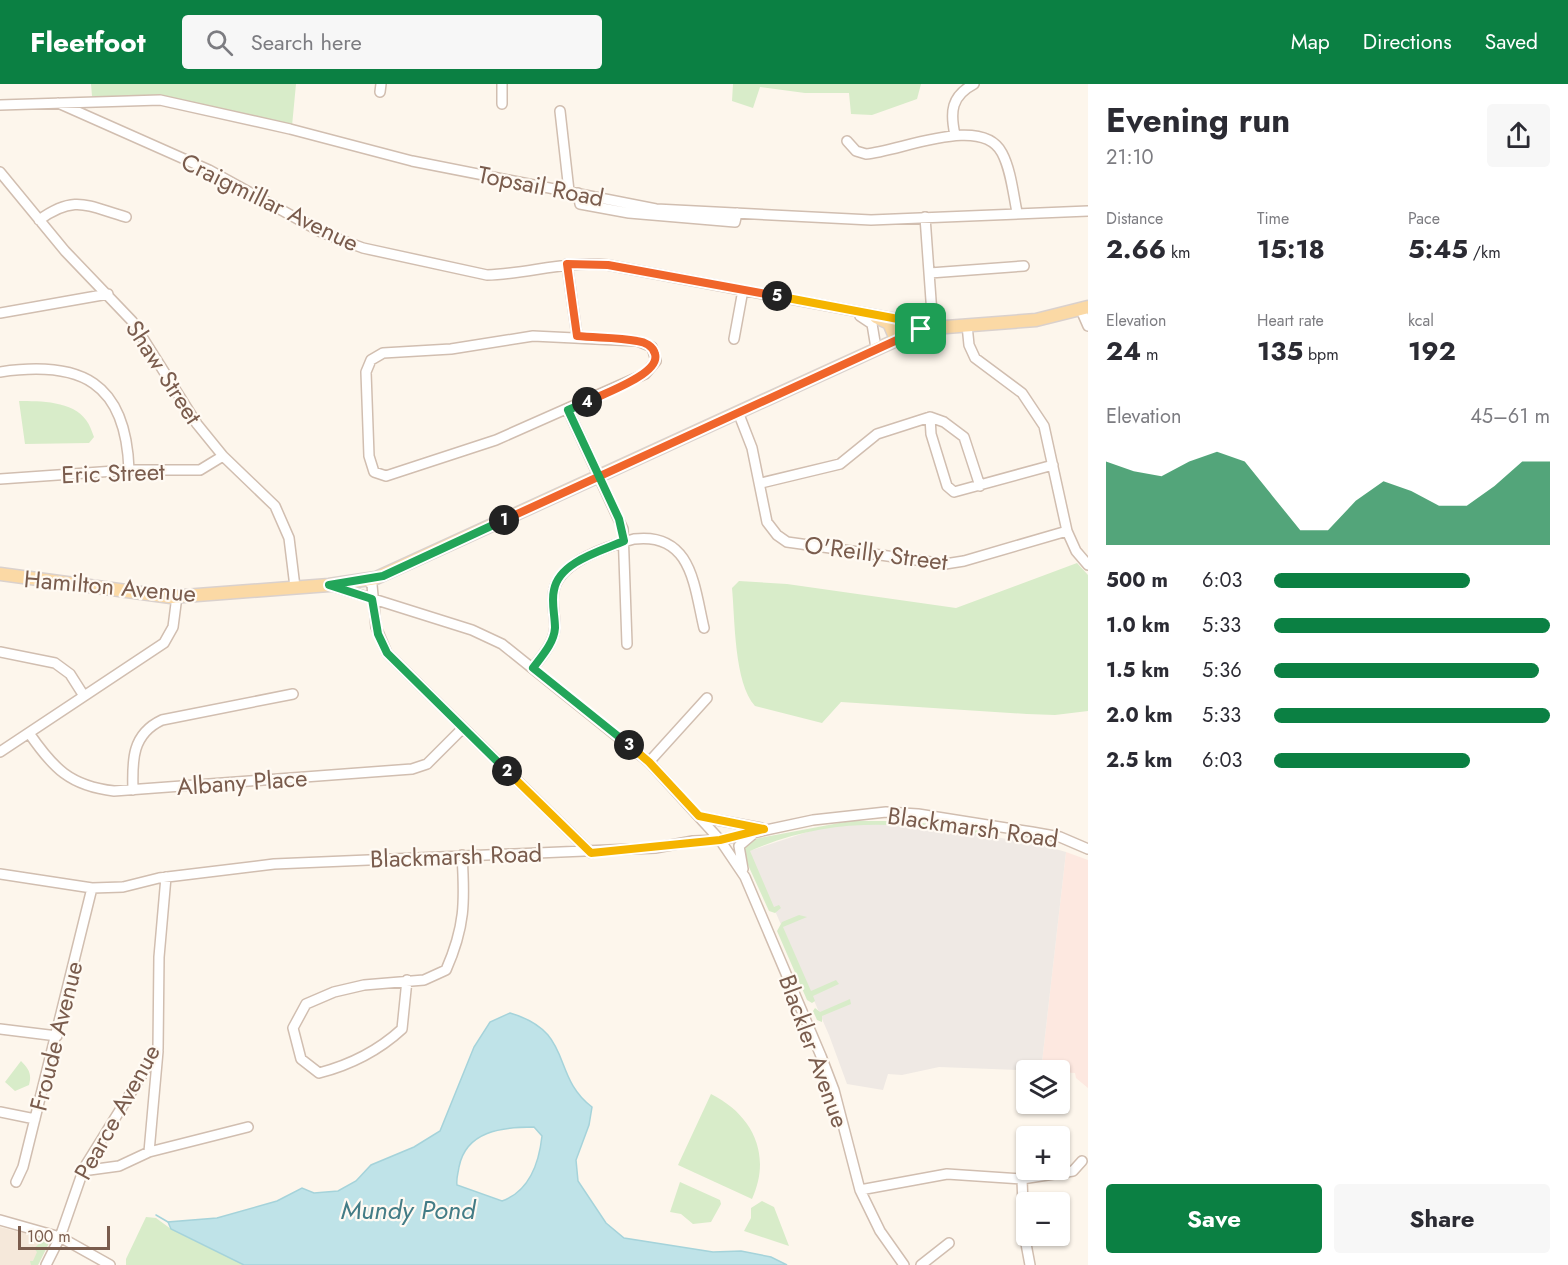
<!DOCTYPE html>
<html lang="en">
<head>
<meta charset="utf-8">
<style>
	body { margin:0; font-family:Jost,sans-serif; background:#f7f7f7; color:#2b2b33; height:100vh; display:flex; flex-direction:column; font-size:22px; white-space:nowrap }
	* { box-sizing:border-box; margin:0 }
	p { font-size:20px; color:#7c7c81 }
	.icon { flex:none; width:33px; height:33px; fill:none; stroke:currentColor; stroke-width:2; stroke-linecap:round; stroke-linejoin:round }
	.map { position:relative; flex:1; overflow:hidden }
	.details { display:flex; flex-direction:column; background:#fff; width:480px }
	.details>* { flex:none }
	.buttons { position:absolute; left:1016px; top:976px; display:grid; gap:12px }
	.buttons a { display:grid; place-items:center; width:54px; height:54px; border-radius:6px; background:#fff; box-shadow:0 2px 4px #0004; font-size:30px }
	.scale { position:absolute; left:18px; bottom:15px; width:92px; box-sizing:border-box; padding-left:6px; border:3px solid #7a5c4d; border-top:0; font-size:16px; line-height:21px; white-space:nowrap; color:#7a5c4d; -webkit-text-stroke:4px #fffaf3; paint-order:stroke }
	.pin { position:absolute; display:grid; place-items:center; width:51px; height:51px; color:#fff; margin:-26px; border-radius:12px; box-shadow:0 3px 9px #0006 }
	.km { position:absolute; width:30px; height:30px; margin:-15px; border-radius:50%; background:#222; color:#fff; font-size:16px; line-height:30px; text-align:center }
	.round { display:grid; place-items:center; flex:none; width:63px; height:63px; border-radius:6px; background:#f7f7f7 }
	.summary { display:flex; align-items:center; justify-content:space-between; height:102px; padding:0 18px }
	h1 { font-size:33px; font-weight:700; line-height:45px }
	.figures { display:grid; grid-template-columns:repeat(3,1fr); gap:9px; height:102px; padding:6px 18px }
	.figures div { display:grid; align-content:center }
	.figures b { font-size:26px; font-weight:700 }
	.figures small { font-size:16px; font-weight:400 }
	.figures p { font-size:16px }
	.chart { height:168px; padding:12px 18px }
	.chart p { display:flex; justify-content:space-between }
	.chart svg { width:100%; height:108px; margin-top:6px; fill:#0b8043; opacity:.7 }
	.action { display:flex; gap:12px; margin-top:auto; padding:12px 18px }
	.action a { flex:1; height:69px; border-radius:6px; background:#0b8043; color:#fff; font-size:24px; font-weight:700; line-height:69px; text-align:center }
	.action a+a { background:#f7f7f7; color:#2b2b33 }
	ul { padding:0 18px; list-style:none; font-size:20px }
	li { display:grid; grid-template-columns:96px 72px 1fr; align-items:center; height:45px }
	li i { height:15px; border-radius:8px; background:#0b8043 }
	header { display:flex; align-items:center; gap:36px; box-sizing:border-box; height:84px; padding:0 30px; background:#0b8043; color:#fff }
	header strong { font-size:28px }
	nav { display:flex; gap:33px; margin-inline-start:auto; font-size:21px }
	.search { width:420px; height:54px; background:#f7f7f7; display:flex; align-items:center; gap:15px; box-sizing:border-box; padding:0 21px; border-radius:6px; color:#7c7c81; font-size:22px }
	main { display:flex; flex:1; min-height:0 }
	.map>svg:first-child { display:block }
</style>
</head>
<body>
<header>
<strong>Fleetfoot</strong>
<div class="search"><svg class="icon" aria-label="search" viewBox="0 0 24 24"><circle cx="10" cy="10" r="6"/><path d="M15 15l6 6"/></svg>Search here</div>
<nav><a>Map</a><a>Directions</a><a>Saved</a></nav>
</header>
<main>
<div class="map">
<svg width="1088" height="1181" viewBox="0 0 1088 1181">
	<rect width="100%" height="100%" fill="#fdf6ec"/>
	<path fill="#f5e8da" d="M0,1143L47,1155L49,1159L38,1181H0Z"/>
	<path fill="#fde8e0" d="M1066,768L1088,776V1004L1076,994L1075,989L1041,987Z"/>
	<path fill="#efe9e4" d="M856,739L921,741L1038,760L1066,768L1041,987L939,983L902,991L888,990L883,1006L847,1000L829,951L749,767L823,743Z"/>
	<path fill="#d8ecc9" d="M91,0H296L292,42L159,12H92Z
		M733,0H921L917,15L872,31L851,30L849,9H805L760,3L753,24L732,17Z
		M19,317C40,317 73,317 86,336C90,341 92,348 94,353L89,359L25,360Z
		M1077,479L1088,491V627L1055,631L1027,630L841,618L822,639L755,622C734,599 735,535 732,504L739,497L787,500L956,524Z
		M850,737H908L988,748L994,752C906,739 834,730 750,767L774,823L779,821L781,824L775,829L769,827L743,770L745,761L754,755Z
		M799,831L807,833L783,843L811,907L836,896L839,900L813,912L815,917L812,919L807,916L777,847L782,838Z
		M850,915L851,920L822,932V938L817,936L813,927L815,924L820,928Z
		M21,977C29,985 32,990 29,1001L15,1007L5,998Z
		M711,1010C753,1031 772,1071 752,1115L678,1081Z
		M680,1098L720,1116L721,1120L711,1138L693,1140L681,1130L670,1128Z
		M762,1117L774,1123L789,1162L744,1147L751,1134V1124Z
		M146,1133L156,1134L171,1145L244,1181H126V1175Z
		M35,1152L45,1154L49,1159L38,1181H31L30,1177H33L37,1168L29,1158L34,1164L40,1159Z"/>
	<path fill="#bfe3e8" stroke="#a5d3da" stroke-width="1.5" fill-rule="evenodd" d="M510,929C575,948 550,991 592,1023L589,1041L576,1076L578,1097L606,1139L624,1154L713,1168L741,1167L771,1173L787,1181H244L171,1145L168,1138L217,1134L277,1117L302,1104L314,1109L338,1107L356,1097L371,1081L414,1063L440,1047L474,963L490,938ZM534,1043L542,1052C539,1079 530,1107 502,1117L457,1101C456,1095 458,1090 459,1083C466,1047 502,1043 534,1043Z"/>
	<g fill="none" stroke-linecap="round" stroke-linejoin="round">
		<path stroke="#a5d3da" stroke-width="1.5" d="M156,1131L168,1138"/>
		<g stroke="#d1beb0" stroke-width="12">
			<path id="minor" d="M380,8L381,0
				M58,19L209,86L323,149L363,164L487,191C528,190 566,176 608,181L898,235L921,245
				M502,20V0
				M0,21L160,16L290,45L412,77L656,125L871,136L1088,127
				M560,27L569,107
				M955,51C950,28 951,12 974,0
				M847,57L856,67L866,70C901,67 982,30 1002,69C1011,86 1013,109 1017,128
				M0,88L65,167L132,237L197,340L223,372L275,422L289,454L295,503
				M578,109L580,120L629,129L735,138L737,129
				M925,133L933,244
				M39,136C75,110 87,122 126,133
				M567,180L577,252
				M930,189L1024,182
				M1081,226L1088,242
				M0,229L108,210
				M860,232L872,240L876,264
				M967,241L969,261L975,274L1022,309L1044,342L1067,447L1076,467L1088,481
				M533,252L637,257L652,263L656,277L645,290L496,356L386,392L374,388L369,372L366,288L371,276L383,269L451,265Z
				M734,255L743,206
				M0,288C81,276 126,298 129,386
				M568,326L623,445L627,560
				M738,328L752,364L767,438L777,451L787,458L945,480L964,477L1067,447
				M930,333L931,350L947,402L954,408L1053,381
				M0,395L129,386H200L223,372
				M761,399L840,380L877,350L930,333L944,338L964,353L980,402
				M367,496L372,501L376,543L387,569L591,769
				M329,501L472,546L502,560L649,678L720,756L745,793L821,972L834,1006L860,1106L880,1147L904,1181
				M0,568L55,579L70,590L84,612
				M533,584C542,572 554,559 555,543C555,531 551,518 554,506C560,477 609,462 634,455C692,448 694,502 704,544
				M29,649C53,684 70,702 114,707L412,685L427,680L463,644
				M0,668L164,559L173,543L177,512
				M649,678L707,614
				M133,706C132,676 132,650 162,636L293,610
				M701,733L761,744
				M743,785L739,762L752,751
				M0,790L92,804L123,803L159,794L274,780L655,764L693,757L720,756L813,736L886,728L918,730L1032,748L1060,753L1088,765
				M407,896L402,945C378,967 350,981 319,989L301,975L293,944L306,920L334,908L364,901L424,896L446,886C465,843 465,818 462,771
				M0,945L57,952
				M0,1028L35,1035
				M149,1068L158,967
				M82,1087L119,1082L149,1068L248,1043
				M1022,1095L1024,1149L1030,1181
				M16,1098L23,1083L92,804
				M860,1106L947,1090L1022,1095L1073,1087L1082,1077
				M0,1136L60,1153L110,1181
				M46,1181L60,1153L84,1084L158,965L159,873L166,793
				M921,1181L949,1159"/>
		</g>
		<g stroke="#dad1cd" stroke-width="15">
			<path id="major" d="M876,233L889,239L896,255
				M0,490L171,513L329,501L376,494L914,248L933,244L1036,236L1088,223"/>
		</g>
		<use href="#minor" stroke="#fff" stroke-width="9"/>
		<use href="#major" stroke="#fbd9a5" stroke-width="12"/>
	</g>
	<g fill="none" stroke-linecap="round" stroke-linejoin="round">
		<g stroke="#fff" stroke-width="12">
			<path id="split-1" d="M504,436L921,245"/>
		</g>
		<g stroke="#fff" stroke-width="12">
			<path id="split-2" d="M504,436L383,492L329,501L372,515L378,550L387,569L507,687"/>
		</g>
		<g stroke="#fff" stroke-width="12">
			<path id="split-3" d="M507,687L591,769L720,756L764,745L699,732L649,678L629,661"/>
		</g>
		<g stroke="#fff" stroke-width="12">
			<path id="split-4" d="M587,318L568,326L619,435L624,457C601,467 559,478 554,506C551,518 555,531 555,544C554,559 542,572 533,584L629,661"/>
		</g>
		<g stroke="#fff" stroke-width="12">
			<path id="split-5" d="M587,318C602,310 661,290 655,270C653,262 645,258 637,257C618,253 597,254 577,252L567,180L608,181L777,212"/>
		</g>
		<g stroke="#fff" stroke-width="12">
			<path id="split-6" d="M777,212L898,235L921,245"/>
		</g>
		<use href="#split-1" stroke="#f0652b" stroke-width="8"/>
		<use href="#split-2" stroke="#22a559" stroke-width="8"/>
		<use href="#split-3" stroke="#f5b400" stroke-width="8"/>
		<use href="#split-4" stroke="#22a559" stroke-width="8"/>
		<use href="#split-5" stroke="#f0652b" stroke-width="8"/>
		<use href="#split-6" stroke="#f5b400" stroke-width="8"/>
	</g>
	<g text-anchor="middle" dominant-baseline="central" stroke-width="4.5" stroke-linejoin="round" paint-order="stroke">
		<g font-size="24" fill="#7a5c4d" stroke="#fffaf3">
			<text transform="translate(541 102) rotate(11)">Topsail Road</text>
			<text transform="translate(270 118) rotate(26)">Craigmillar Avenue</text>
			<text transform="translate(164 288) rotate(57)">Shaw Street</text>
			<text transform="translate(113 389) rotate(-2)">Eric Street</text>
			<text transform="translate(876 469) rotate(7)">O'Reilly Street</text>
			<text transform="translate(110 502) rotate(5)">Hamilton Avenue</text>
			<text transform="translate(242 698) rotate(-4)">Albany Place</text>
			<text transform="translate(973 743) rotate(8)">Blackmarsh Road</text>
			<text transform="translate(456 772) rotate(-2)">Blackmarsh Road</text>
			<text transform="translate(56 952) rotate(-76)">Froude Avenue</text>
			<text transform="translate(814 967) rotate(70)">Blackler Avenue</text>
			<text transform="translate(117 1028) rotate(-61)">Pearce Avenue</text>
		</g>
		<g font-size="26" font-style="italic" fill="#437c86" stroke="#fffaf3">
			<text x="408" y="1126">Mundy Pond</text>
		</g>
	</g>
</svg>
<div class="buttons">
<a><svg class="icon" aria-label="layers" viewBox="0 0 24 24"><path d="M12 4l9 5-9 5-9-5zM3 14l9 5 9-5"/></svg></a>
<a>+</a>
<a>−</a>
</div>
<div class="scale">100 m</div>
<div class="pin" style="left:921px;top:245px;background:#1e9e55"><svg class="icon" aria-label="arrive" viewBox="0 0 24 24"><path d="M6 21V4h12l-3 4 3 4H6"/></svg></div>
<b class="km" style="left:504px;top:436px">1</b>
<b class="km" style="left:507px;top:687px">2</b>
<b class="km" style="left:629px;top:661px">3</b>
<b class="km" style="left:587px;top:318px">4</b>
<b class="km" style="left:777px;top:212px">5</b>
</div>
<section class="details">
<div class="summary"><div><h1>Evening run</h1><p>21:10</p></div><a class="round"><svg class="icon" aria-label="share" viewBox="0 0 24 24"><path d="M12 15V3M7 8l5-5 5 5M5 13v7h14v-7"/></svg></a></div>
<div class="figures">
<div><p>Distance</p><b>2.66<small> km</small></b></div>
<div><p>Time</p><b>15:18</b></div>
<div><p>Pace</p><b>5:45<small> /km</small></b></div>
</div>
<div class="figures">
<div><p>Elevation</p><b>24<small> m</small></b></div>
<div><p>Heart rate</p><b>135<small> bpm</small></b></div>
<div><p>kcal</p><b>192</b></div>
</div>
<div class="chart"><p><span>Elevation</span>45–61 m</p>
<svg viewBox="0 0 160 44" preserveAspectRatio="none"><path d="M0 44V10L10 14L20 16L30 10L40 6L50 10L60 24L70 38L80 38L90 26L100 18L110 22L120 28L130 28L140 20L150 10L160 10V44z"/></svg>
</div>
<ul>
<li><b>500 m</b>6:03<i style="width:71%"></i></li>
<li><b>1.0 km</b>5:33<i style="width:100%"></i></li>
<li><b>1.5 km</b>5:36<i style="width:96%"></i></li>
<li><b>2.0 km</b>5:33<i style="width:100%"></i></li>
<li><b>2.5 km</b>6:03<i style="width:71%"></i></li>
</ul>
<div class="action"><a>Save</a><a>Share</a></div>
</section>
</main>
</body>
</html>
